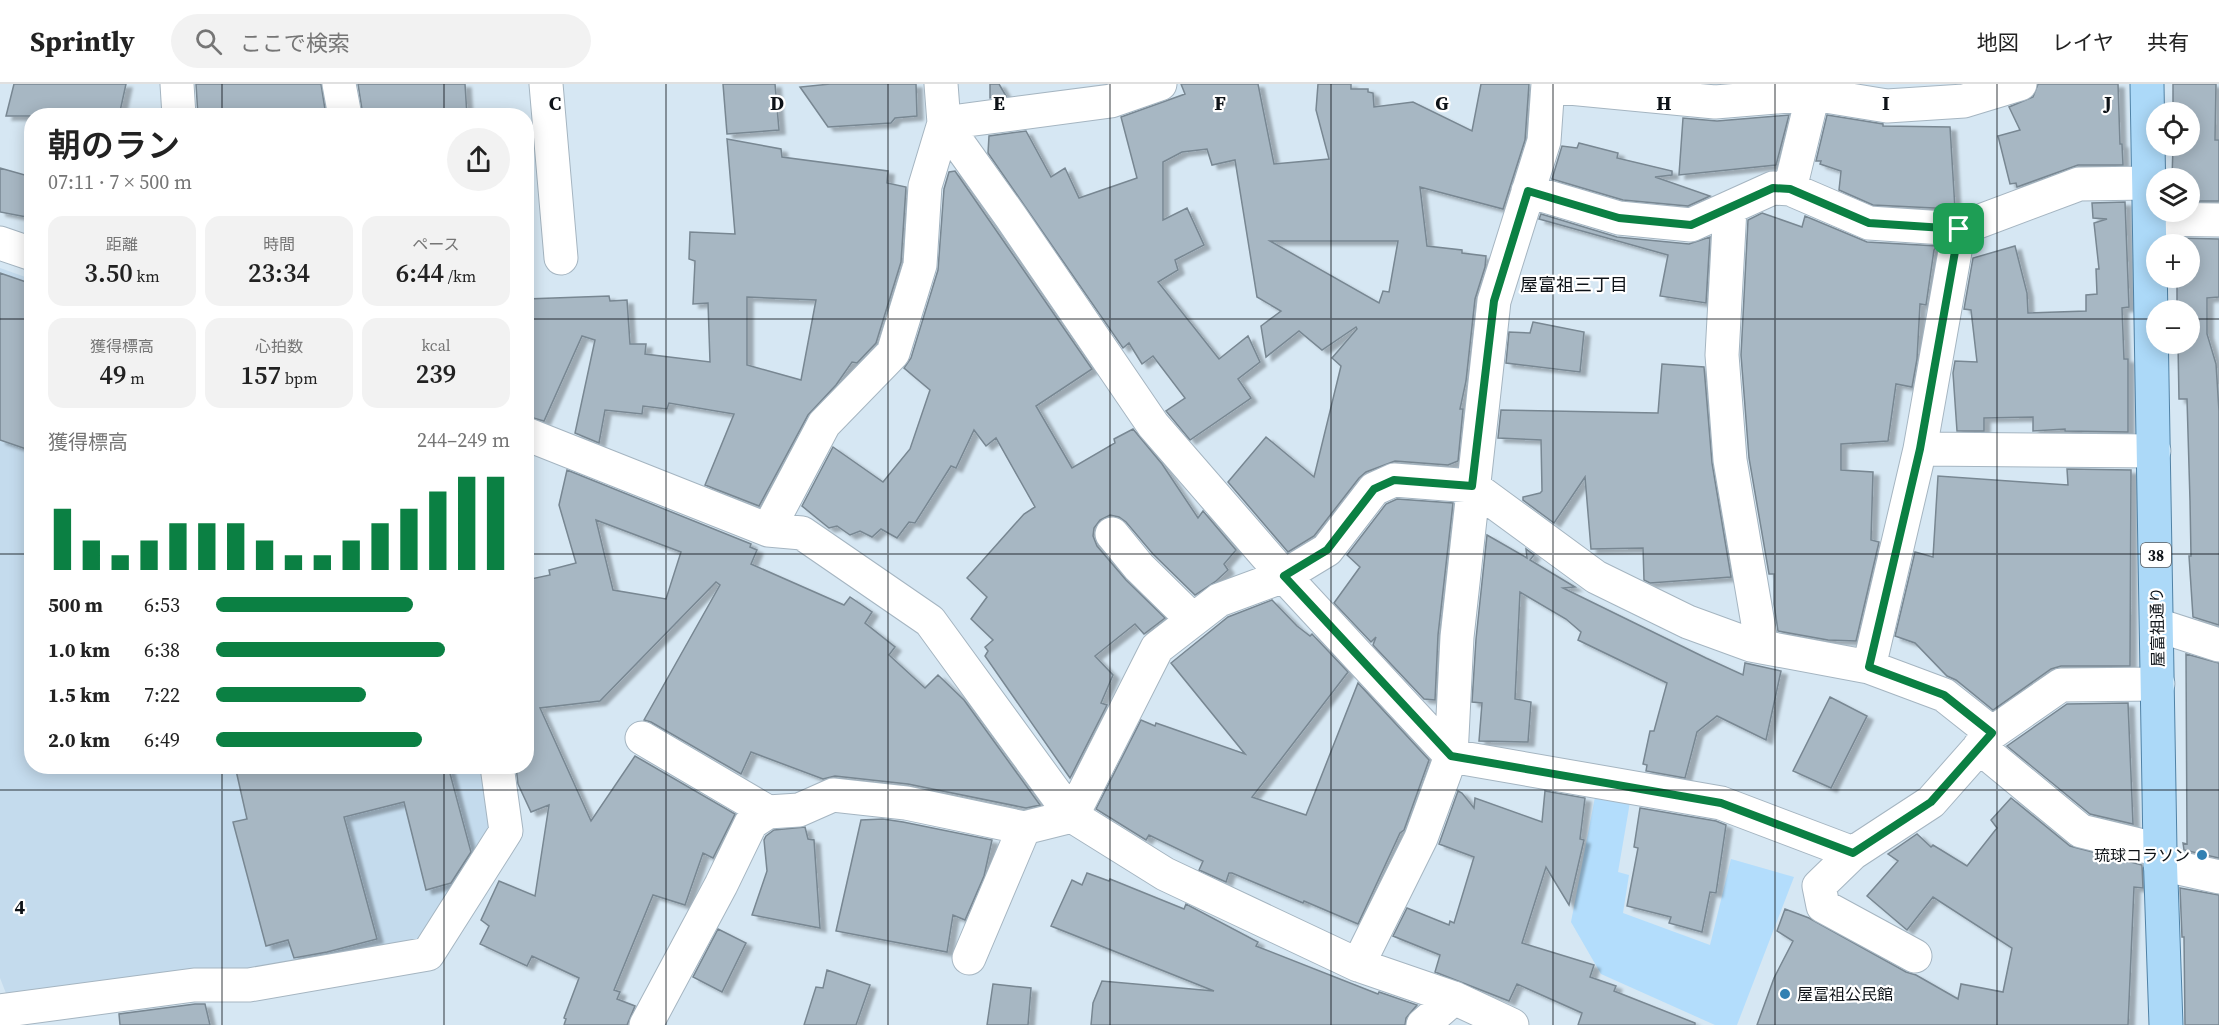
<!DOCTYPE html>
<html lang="ja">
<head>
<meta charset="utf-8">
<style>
	body { margin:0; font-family:"Source Serif 4","Noto Sans JP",serif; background:#f2f2f2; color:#222; height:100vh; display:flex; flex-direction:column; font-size:22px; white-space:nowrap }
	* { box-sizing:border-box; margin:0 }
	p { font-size:20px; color:#767676 }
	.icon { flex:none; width:33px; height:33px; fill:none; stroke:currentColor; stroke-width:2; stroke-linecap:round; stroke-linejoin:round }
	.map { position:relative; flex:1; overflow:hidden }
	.sheet { position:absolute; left:24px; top:24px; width:510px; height:666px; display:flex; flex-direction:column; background:#fff; border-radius:24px; box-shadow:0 3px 15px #0003 }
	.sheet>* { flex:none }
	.fabs { position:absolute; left:2146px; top:18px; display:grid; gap:12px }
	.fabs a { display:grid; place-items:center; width:54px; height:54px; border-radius:50%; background:#fff; box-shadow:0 3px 15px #0003; font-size:30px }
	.pin { position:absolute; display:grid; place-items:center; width:51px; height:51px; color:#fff; margin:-26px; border-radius:12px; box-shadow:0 3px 9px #0006 }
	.round { display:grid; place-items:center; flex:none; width:63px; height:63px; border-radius:32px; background:#f2f2f2 }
	.summary { display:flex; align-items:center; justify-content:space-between; height:102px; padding:0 24px }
	h1 { font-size:33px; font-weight:600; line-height:45px }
	.metrics { display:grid; grid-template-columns:repeat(3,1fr); gap:9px; height:102px; padding:6px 24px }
	.metrics div { display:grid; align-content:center; border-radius:15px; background:#f2f2f2; text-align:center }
	.metrics b { font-size:26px; font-weight:600 }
	.metrics small { font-size:16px; font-weight:400 }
	.metrics p { font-size:16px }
	.chart { height:168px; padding:12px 24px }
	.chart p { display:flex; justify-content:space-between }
	.chart svg { width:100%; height:108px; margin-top:6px; stroke:#0b8043; stroke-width:6 }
	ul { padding:0 24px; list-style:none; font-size:20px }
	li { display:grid; grid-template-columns:96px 72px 1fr; align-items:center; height:45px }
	li i { height:15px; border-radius:8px; background:#0b8043 }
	header { display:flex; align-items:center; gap:36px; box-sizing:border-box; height:84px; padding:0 30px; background:#fff; border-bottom:2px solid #e0e0e0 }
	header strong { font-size:28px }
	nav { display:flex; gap:33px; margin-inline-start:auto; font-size:21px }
	.search { width:420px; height:54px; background:#f2f2f2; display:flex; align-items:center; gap:15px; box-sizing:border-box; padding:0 21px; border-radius:33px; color:#767676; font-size:22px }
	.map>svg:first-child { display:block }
</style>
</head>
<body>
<header>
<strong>Sprintly</strong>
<div class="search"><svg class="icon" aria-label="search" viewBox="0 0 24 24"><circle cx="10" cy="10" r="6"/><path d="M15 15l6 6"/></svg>ここで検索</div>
<nav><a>地図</a><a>レイヤ</a><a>共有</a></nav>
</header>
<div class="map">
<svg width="2219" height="941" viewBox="0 0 2219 941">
	<defs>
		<filter id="shadow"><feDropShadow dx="6" dy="4" stdDeviation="1.5" flood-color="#0004"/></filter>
	</defs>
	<rect width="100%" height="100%" fill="#d6e7f3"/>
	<path fill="#c4dbed" d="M0,184L31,195L32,682L489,683V762L412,864L9,917L0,894Z"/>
	<path fill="#b3ddfc" d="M1595,713L1630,718L1618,788L1629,791L1623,829L1710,861L1731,775L1794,793L1737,941H1715L1601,890L1571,838Z"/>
	<path fill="#a7b7c3" stroke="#788792" stroke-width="1.5" fill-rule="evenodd" filter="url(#shadow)" d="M14,0H126L119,32H6Z
		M196,0H321L326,32H198Z
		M358,0H465L467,32H363Z
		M723,0H775L779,46L727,50Z
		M830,0H916L917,32L895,34L891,39L828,43L800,3Z
		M990,0H999L1006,12L990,14Z
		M1181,0H1258L1274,80L1329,75L1316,26L1318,0H1351V5H1368V8L1373,9L1374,23L1413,18L1472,47L1481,0H1529L1525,56L1503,125L1420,103L1427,162L1462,166V169L1486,172L1485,183L1475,215L1466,297L1460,325H1463L1458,377L1448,381L1395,377L1366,388L1359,394L1314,452L1288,468L1228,398L1266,353L1314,393L1341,282L1332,274L1357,245L1356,243L1322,266L1299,247L1266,273L1261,242L1281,227L1257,213L1235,76L1212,81L1207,65L1182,68L1163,78V136L1187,124L1204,161L1175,176L1178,186L1158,198L1219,275L1248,252L1260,278L1238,295L1251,314L1190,356L1166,327L1185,314L1153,272L1142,280L1129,259L1123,264L988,69L989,52L1026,47L1051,93L1065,84L1079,114L1137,94L1121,33L1185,10ZM1270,157H1398L1389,208L1383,207L1379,219Z
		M2038,0H2118L2120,60H2122L2123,81H2078L2017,103L2016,99L2010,100L1998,52L2020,46L2009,23L2033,13Z
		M2173,0H2216L2215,56H2219V117H2190V94H2172L2173,62H2190V28H2173Z
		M1789,31L1776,81L1679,91L1683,34L1717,37Z
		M1827,31L1883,40V42L1950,43L1955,125L1873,121L1839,106L1841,87L1820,80L1821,77H1816Z
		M727,55L781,65L782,73L888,87L887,99L906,103L901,178L876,259L857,279L852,278L836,301L808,331L759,422L705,401L734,330L669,319L667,325L643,322L642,330L605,326L599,359L575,349L595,256L582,252L544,337L526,332V215L609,212L610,217L627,216L630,260H646L645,270L710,278L708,219L693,220L695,177L689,175L690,148L735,150ZM747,213L816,216L801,296L747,281Z
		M1579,59L1618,69L1617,74L1672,87V91L1655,93L1710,112L1688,122L1623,116L1552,95L1562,62L1577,64Z
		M0,84L32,93V134L0,128Z
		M955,87L1092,285L1036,322L1072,384L1115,359L1114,355L1133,345L1162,380L1198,434L1203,427L1236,466L1224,480L1228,486L1216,497L1195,511L1153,470L1126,438L1119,433L1110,431L1100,436L1094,444L1093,452L1097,462L1126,496L1165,534L1144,550L1135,540L1095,572L1113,591L1101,619L1107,621L1070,694L985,572L988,567L985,563L993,556L971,535L987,513L967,494L1024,430L1035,423L996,354L986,362L974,346L956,384L951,382L915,439L909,438L897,454L881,445L872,453L860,447L850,451L837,442L829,444L802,422L833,363L883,398L910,365L930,306L904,284L911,274L938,186L944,105L949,88Z
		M2125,118L2129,223L2122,224L2124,275H2128V348L2065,347V345L2033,347V333L1984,334V347H1957L1953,289L1955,277L1977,278L1971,226L1964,225L1973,174L2015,162L2027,209L2028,229L2086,227V211L2097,210L2096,185H2099L2094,139L2107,135L2093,134L2092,119Z
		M1762,129L1802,143L1805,132L1867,158L1937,162L1934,166L1926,221L1920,220L1917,275L1912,303L1896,300L1888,357L1841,360V386L1873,388L1871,456L1879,458L1856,557L1828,556L1778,547L1774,520V490H1769L1749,374L1741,271L1748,136Z
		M1541,130L1617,153L1689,160L1710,153L1706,219L1660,212L1668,171L1539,135Z
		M2176,154L2219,155V213L2207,214V250L2216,280L2219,327V541L2193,533L2189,472H2191L2190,417L2187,315H2179L2178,260H2190V226H2177V194H2190V160H2176Z
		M0,189L32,200V367L0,356Z
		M1533,238L1584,248L1580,288L1506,279L1509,248L1530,249Z
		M1662,280L1704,283L1712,379L1731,493L1650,499L1644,496L1643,464L1591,465L1585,393L1554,439L1523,416V413L1540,409L1542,407L1541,356L1498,354L1501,326L1658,329Z
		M2067,385L2131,386L2130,582H2061L2051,585L1993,626L1956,596L1947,592L1915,559L1895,552L1915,468L1933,473L1938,392L2068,401Z
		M567,386L751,460L750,463L757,466L751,480L844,521L850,513L872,528L865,539L895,563L889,571L925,604L938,591L964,616L1040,721L1026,724L908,700L835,692L823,695L751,668L741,690L651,638L644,636L720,501L716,498L600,617L540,624L591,737L635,672L735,730L713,774L703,769L685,821L653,811L614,906L620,908L617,915L635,922L627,941H564L566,935L564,934L579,894L532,872L527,882L480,860L489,842L481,836L499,797L535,812L549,721L531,728L518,700L516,682H526V593L531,602L526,581V496L550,491L549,486L576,479L559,421ZM596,436L681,468L666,515L613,506Z
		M1397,415L1453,419L1438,551L1435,616L1424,615L1373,561L1376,553L1371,558L1334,519L1360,483L1347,471L1386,420Z
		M1487,451L1527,474L1526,465L1534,471L1530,476L1575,503L1563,504L1706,574L1743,591L1745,579L1781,587L1766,656L1717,632L1697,648L1685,694L1646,687L1647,681L1643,680L1650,647H1654L1667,599L1578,556L1581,548L1566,535L1520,508L1515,615L1531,618L1528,658L1479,657L1482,619L1472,618L1476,555Z
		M1272,516L1297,542L1310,552L1312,550L1348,588L1252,713L1306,731L1358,599L1429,676L1404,746L1400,749L1358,840L1304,817L1303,819L1232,789H1229L1226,798L1199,786L1203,777L1149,751L1146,756L1096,725L1141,636L1155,642L1156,639L1245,670L1171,579L1228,533Z
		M2186,570L2219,579V774L2184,766L2183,759L2187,760Z
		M1830,613L1867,632L1831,704L1793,687Z
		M2128,619L2133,740L2090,730L2007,662L2067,620Z
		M235,682H448L471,768L451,799L426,806L404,718L344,733L377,855L327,868L294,874L288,856L266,862L233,738L247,735Z
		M1458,707L1462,709L1474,724L1475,714L1542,738L1545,707L1585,714L1580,755L1584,756L1569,821L1546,783L1522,859L1594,881L1590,893L1616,902L1614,907L1695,939V941H1578L1582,929L1517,900L1509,917L1435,888L1440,871L1393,852L1407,824L1449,841L1450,837L1454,839L1474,773L1439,760Z
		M2011,714L2070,762L2142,781L2143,804L2134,803L2128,941H1757L1774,894L1793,857L1777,847L1785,825L1809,834L1906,888L1916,891L1958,915L1961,900L2003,908L2012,864L1933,813L1907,846L1867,812L1898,777L1888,770L1917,750L1931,763L1933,761L1967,782L1997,744L1991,736Z
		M1640,724L1716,737L1726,741L1716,809L1710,808L1702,848L1669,839L1671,833L1627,822L1638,764L1634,763Z
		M883,735L903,738L992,756L984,792L965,836L953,831L947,868L836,847L861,736Z
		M805,743L808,755L814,756L820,844L752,831L767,787L764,756L766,752L774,746Z
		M1087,789L1109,797L1110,795L1184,825L1186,820L1258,858L1256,862L1378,910L1379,908L1417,921L1406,934L1405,941H1091L1093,919L1102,897L1214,907L1051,842L1072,796L1082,801Z
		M2180,804L2219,811V941H2185L2184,853H2182Z
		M718,845L746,859L722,908L693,893Z
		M827,886L870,901L856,941H804L816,903L823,904Z
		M993,900L1031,904L1028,941H987Z
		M195,920H205L210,941H120L119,930Z"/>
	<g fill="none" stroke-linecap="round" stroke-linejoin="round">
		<g stroke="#a5b5c1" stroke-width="35">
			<path id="street" d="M177,0L179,32
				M339,0L345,32
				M546,0L561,174
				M1548,2L1715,18L1813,10L1887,22L1964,17L2020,0
				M944,39L1011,133L1153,341L1284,492L1451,672L1721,719L1853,769L1931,718L1992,649L2061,601L2158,600
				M944,39L1111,17L1160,0
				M1790,105L1813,10
				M1528,107L1619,134L1691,141L1773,104L1790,105L1869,139L1959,145L2079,100L2149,99
				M1730,124L1722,271L1730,376L1762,563
				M2150,135L2219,136
				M0,159L32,170
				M526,350L768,446L802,449L930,537L1072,732L1165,790L1358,881L1454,914L1512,941
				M1920,365L2154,367
				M768,446L824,340L893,269L920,181L925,102L944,39L941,0
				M1112,450L1139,483L1193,536
				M2157,541L2219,561
				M1869,583L1920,365L1959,145
				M642,654L768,728
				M1979,663L2081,747L2160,766
				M1853,769L1819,802L1823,822L1915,872
				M2160,780L2219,793
				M969,874L1024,744
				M1358,881L1421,754L1451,672L1457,553L1494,217L1544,57L1548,0
				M0,927L194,901H249L428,870L506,747L497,682
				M646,941L721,801L751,739L768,728L799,726L833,711L906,719L1024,744L1072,732L1157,564L1219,516L1284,492L1327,466L1374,405L1394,396L1472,402L1596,493L1688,538L1751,561L1869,583L1944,611L1992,649
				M1423,941L1454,914"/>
		</g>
		<g stroke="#5082a6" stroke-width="35">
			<path id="primary" d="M2147,0L2160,766L2166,941"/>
		</g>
		<use href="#street" stroke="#fff" stroke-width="33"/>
		<use href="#primary" stroke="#acd9f8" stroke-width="33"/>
	</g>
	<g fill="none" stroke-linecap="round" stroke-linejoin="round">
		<g stroke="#fff" stroke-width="12">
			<path id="route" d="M1773,104L1790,105L1869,139L1959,145L1920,365L1869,583L1944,611L1992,649L1931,718L1853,769L1721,719L1451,672L1284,492L1327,466L1374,405L1394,396L1472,402L1494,217L1528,107L1619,134L1691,141Z"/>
		</g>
		<use href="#route" stroke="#0b8043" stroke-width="8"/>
	</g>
	<path fill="none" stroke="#0d1217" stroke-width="1.5" stroke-opacity="0.55" d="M222,0V32M444,0V32M666,0V941M888,0V941M1110,0V941M1331,0V941M1553,0V941M1775,0V941M1997,0V941M0,235H32M526,235H2157M2190,235H2219M0,470H32M526,470H2219M222,682V941M444,682V941M0,706H2219"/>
	<g fill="#3180b2" stroke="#fff" stroke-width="2">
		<circle cx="2202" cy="771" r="6"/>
		<circle cx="1785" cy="910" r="6"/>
	</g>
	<g text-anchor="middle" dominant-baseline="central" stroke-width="4.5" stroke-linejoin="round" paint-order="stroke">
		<rect fill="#fff" stroke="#56595d" stroke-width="1.5" x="2141" y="459" width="30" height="24" rx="4.5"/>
		<g font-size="15" font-weight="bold" fill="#0d1217">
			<text x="2156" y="471">38</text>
		</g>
		<g font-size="16" fill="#0d1217" stroke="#fff">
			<text transform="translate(2157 543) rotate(-91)">屋富祖通り</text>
		</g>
		<g font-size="16" fill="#0d1217" stroke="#fff" text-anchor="end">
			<text x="2190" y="771">琉球コラソン</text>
			<text x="1797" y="910" text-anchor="start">屋冨祖公民館</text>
		</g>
		<g font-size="18" fill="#0d1217" stroke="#fff">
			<text x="1574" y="200">屋富祖三丁目</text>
		</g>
	</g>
	<g font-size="20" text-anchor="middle" font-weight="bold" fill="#0d1217" stroke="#fff" stroke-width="4.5" stroke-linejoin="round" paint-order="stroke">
		<text x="555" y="26">C</text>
		<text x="777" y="26">D</text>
		<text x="999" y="26">E</text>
		<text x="1220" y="26">F</text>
		<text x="1442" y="26">G</text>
		<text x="1664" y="26">H</text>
		<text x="1886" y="26">I</text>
		<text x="2108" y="26">J</text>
		<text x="20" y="830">4</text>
	</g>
</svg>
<div class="fabs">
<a><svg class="icon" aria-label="locate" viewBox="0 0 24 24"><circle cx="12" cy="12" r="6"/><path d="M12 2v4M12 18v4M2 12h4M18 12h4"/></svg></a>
<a><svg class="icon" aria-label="layers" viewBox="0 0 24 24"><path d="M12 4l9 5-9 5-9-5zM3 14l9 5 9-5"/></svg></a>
<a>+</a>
<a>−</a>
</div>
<div class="pin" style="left:1959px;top:145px;background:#1e9e55"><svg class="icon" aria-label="arrive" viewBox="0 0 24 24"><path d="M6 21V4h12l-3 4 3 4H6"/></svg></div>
<section class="sheet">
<div class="summary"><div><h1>朝のラン</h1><p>07:11 · 7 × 500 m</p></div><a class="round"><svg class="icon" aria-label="share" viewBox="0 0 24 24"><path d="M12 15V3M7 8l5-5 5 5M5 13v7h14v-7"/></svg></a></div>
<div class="metrics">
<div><p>距離</p><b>3.50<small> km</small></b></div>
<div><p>時間</p><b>23:34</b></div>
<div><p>ペース</p><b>6:44<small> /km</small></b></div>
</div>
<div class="metrics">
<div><p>獲得標高</p><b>49<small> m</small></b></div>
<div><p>心拍数</p><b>157<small> bpm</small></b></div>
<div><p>kcal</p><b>239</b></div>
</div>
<div class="chart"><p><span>獲得標高</span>244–249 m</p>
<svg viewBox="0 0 160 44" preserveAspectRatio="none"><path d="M5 44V19M15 44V32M25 44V38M35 44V32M45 44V25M55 44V25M65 44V25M75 44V32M85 44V38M95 44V38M105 44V32M115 44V25M125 44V19M135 44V12M145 44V6M155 44V6"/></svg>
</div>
<ul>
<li><b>500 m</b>6:53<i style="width:67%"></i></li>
<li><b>1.0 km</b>6:38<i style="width:78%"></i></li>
<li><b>1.5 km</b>7:22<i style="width:51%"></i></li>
<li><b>2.0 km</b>6:49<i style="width:70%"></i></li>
</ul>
</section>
</div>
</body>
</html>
